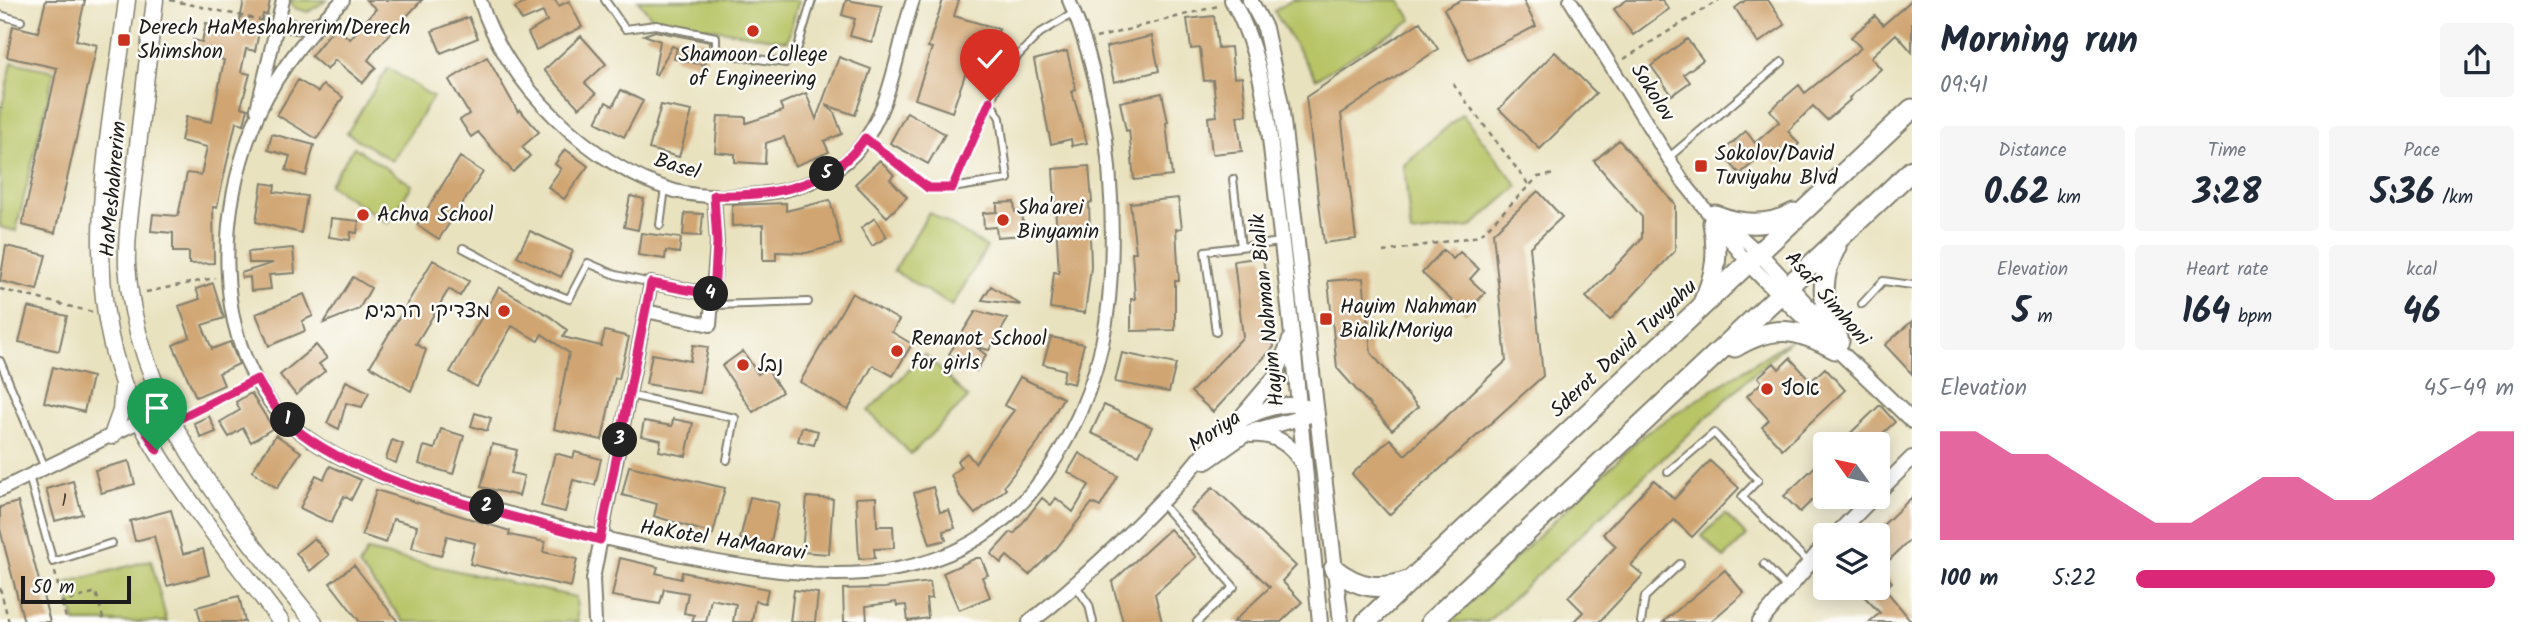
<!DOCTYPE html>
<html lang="en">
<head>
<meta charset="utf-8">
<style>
	body { margin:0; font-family:Kalam,"Playpen Sans Hebrew",sans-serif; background:#f6f6f7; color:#1f2937; height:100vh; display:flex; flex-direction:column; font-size:26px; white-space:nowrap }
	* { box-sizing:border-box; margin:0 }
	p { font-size:23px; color:#747a83 }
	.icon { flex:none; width:38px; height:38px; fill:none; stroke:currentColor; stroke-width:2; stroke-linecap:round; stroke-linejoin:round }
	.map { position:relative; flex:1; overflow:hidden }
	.drawer { display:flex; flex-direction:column; background:#fff; width:630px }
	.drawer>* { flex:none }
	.needle { width:46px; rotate:303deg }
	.controls { position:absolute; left:1813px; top:432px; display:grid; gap:14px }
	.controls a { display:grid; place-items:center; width:77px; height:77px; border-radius:7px; background:#fff; box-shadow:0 4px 18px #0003; font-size:35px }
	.scale { position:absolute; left:21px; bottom:18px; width:110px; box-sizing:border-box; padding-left:7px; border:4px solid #1c1c1c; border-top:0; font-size:19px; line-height:24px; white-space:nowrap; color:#1c1c1c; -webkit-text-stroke:5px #fdfcf7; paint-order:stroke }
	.pin { position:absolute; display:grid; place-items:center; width:60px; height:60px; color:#fff; margin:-72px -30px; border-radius:50% 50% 50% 0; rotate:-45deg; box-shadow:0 0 7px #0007 }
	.pin .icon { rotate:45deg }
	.km { position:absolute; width:35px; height:35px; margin:-18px; border-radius:50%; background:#222; color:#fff; font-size:19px; line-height:35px; text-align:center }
	.round { display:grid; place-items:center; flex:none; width:74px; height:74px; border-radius:7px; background:#f6f6f7 }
	.summary { display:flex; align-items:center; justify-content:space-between; height:119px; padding:0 28px }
	h1 { font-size:38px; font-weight:700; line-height:52px }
	.stats { display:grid; grid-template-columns:repeat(3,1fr); gap:10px; height:119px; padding:7px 28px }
	.stats div { display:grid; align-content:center; border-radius:7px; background:#f6f6f7; text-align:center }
	.stats b { font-size:35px; font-weight:700 }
	.stats small { font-size:19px; font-weight:400 }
	.stats p { font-size:19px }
	.chart { height:196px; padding:14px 28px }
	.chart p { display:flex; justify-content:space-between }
	.chart svg { width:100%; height:126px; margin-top:7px; fill:#db2777; opacity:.7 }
	ul { padding:0 28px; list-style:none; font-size:23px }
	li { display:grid; grid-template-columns:112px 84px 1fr; align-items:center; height:52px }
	li i { height:18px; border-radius:9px; background:#db2777 }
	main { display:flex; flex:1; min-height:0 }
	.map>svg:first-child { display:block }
</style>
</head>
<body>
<main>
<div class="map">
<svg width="1912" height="622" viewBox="0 0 1912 622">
	<rect width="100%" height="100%" fill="#fdfcf7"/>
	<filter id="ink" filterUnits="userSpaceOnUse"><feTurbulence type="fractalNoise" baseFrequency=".0143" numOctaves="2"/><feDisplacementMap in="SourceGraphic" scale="14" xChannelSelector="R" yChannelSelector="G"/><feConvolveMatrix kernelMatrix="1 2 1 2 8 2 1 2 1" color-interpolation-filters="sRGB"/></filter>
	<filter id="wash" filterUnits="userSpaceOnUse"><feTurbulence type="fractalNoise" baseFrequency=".00686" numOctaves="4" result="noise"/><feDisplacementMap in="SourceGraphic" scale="28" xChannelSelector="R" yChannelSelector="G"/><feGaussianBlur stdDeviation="1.57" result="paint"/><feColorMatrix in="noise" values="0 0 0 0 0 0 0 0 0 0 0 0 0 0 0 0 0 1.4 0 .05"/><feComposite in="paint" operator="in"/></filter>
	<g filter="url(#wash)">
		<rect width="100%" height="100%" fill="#e9e2bf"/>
		<path fill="#b8c466" stroke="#6a7041" stroke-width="2" d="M290,0H327L308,12L294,8Z
			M638,0H799L787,41L653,19Z
			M1292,0H1399L1412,20L1316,79L1274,11Z
			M12,62L54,71L16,231L0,227V115Z
			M388,68L433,97L392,161L347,133Z
			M1462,114L1518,186L1471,227L1411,234L1404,165Z
			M354,147L412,185L388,223L329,185Z
			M929,212L987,247L952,306L894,271Z
			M1790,340L1487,622H1449L1643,435Z
			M925,354L968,398L911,454L868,411Z
			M1725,514L1747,536L1724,558L1702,536Z
			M367,551L576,597L578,622H404L359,566Z
			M151,560L167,622H75L65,583Z"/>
		<g id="blocks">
			<path fill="#d0a572" d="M46,0H85L76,40L97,45L55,233L22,225L57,68L7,57L13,26L38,32Z
				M244,0H270L267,15L263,14L255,51L246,49L241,72L250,74L241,107L248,109L244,124L236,122L217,207H213L214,263L189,264V252H173V233L151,231L153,214L178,216L187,173L201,175L207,147L181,141L186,117L212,122L224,60L190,53L193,40L202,42L206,23L238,30Z
				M366,0H422L376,49L368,60L376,67L363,83L335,60L327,70L311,56L335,27L350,39L376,9Z
				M530,0H555L559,6L569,1L582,27L536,50L528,33L547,21L543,12L522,21L515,8Z
				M846,0L882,6L872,42L850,36L855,19L842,15Z
				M943,0H959L954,16L999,29L993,48L976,43L952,112L915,99L932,48L928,47Z
				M1461,0H1523L1536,26L1469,60L1444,9Z
				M1627,0H1662L1669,9L1633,35L1614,9Z
				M1746,0H1768L1785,25L1758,43L1735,8Z
				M1912,0V52L1896,34L1871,57L1881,69L1849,98L1850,100L1827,120L1813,106L1788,131L1799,144L1777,164L1766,152L1740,174L1721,153L1746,131L1755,143L1779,122L1770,110L1799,85L1805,93L1861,48L1851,37L1875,16L1883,25Z
				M1214,16L1218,48L1231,47L1234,78L1242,77L1247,115L1237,116L1242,151L1212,154L1208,117L1217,116L1213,80L1204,81L1200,48L1191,49L1187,19Z
				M469,17L478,38L441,53L432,31Z
				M1420,22L1438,49L1341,114L1356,239L1324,243L1306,97Z
				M655,31L710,42L705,65L674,59L677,48L672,46L656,75L654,74L660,41L644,35Z
				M581,36L606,64L585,83L596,94L579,108L544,70Z
				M1152,36L1159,71L1114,82L1106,47Z
				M1687,39L1703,60L1684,74L1690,82L1672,95L1651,66Z
				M1067,51L1076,89L1072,92L1087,143L1072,146L1071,139L1051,144L1034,60Z
				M1555,52L1596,93L1540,149L1499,109Z
				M487,57L518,112L520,110L539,132L522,147L530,156L513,172L478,132L471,137L460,120L469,114L449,80Z
				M839,57L871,69L855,115L826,105L834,112L842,134L824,141L829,152L795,166L784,137L766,143L765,164L735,162V154L715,152L718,116L746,117V123L783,111L780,104L806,93L816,119Z
				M298,80L318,92L323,85L343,97L317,139L277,115Z
				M621,90L643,101L624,137L596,122L606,102L613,106Z
				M1162,93L1168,122L1166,123L1172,176L1134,180L1129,130L1126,131L1120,102Z
				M661,105L692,111L679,157L649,149Z
				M907,112L945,134L928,164L890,143Z
				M272,134L314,145L306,176L286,170L290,156L268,150Z
				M1619,140L1675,204V251L1610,320L1586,297L1642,238V217L1594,161Z
				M565,149L588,166L564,199L548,187L561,169L555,164Z
				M460,157L483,172L439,239L417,225Z
				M880,160L894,175L890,179L907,197L887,217L855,184Z
				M1089,166L1092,202L1089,203L1091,267L1085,313L1050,308L1054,272L1059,273L1053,169Z
				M262,183L275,185L274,192L307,196L301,233L256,222Z
				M1538,191L1562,217L1530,247L1543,376L1389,515L1352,474L1390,439L1405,455L1506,361L1493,233Z
				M630,196L644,199L638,230L624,227Z
				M1178,198L1182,228L1176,229L1179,281H1175V330L1131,331V299H1135L1132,252H1136L1130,203Z
				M830,200L841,244L806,253L776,252V260H763V225L732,226V205L786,203V211Z
				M1014,202L1015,212H1022L1024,235L997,237L996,227L984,228L983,213L997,212V203Z
				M685,213L703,214L701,236L683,235Z
				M331,218L359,221L357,233L351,232L350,240L329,237Z
				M875,218L887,237L872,246L861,228Z
				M530,231L573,251L561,277L517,256Z
				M641,233L681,238L679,253L666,251L665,259L638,255Z
				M6,246L46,255L37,290L0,281Z
				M293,248L295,273L269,275L271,289L251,291L250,277L242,278L241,273L273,263H249L248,252Z
				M1443,250L1453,259L1460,252L1479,269L1470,279L1485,293L1466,314L1422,273Z
				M1263,257L1274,347L1213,412L1191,392L1243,337L1234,261Z
				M433,260L469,281L460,296L449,289L416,344L426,350L411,391L370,366Z
				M353,277L371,288L359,309L324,323Z
				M1363,278L1371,353L1418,407L1392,430L1337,368L1328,281Z
				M213,283L224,318L202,325L212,349L230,342L239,364L219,373L224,385L196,397L173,345L190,337L179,306L200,299L196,289Z
				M991,286L1021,305L982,300Z
				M499,287L551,317L567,330L563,337L601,346L605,331L629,337L619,379L615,378L602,440L554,429L569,353L542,334L538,341L512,326L477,387L450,372Z
				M852,293L899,320L892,332L912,344L893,376L873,365L848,410L800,382Z
				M304,294L313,316L302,321L305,331L269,346L256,314Z
				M28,307L67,316L59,351L19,342Z
				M976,311L1008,319L989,350L976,347L986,355L976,371L949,354Z
				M1912,321V374L1885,345Z
				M1051,337L1084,344L1074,384L1062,381L1065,370L1043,364Z
				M316,345L327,358L319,364L325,371L296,395L280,375Z
				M693,345L708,347L700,393L646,384L652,354L690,361Z
				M743,351L758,374L766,368L782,392L753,412L722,366Z
				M1122,353L1176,364L1169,392L1115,382Z
				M1790,358L1811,381L1825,368L1845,390L1782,449L1762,427L1769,420L1747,396L1762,382L1758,377L1774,363L1779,369Z
				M53,367L92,377L84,412L44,402Z
				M1020,377L1063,398L1039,441L1004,486L1006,489L975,514L960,496L951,475L961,467L957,461L967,453L975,463L1014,410L1004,405Z
				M346,381L369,392L362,407L346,403L339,429L327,423Z
				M251,393L273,428L251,442L243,428L229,437L220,422L240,410L236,402Z
				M1104,405L1152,427L1139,455L1091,433Z
				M1880,405L1895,422L1871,444H1839Z
				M475,413L491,418L487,431L471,426Z
				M209,416L216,432L201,438L194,423Z
				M673,419L693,423L686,456L659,451L661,440L641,436L644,421L672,426Z
				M802,427L818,431L814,445L798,441Z
				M441,429L464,436L453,474L419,464L424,446L435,449Z
				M276,435L301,452L277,488L252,471Z
				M392,440L403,444L396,463L386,459Z
				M492,444L517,450L511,473L524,476L519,496L481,487Z
				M575,452L601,459L595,485L573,480L565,512L541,506L555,453L573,458Z
				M1079,453L1118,476L1100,507L1092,503L1056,549L1029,575L1007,556L1001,563L991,554L1011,532L1014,534L1042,498L1051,505L1056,498L1073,512L1089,485L1068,472Z
				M1825,457V488L1800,512L1784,496Z
				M129,461L135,484L101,493L95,470Z
				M1710,461L1739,488L1692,537L1674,520L1631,565L1643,575L1599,622H1573L1583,612L1568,597L1616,546L1603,534L1654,480L1674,499Z
				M330,466L361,480L351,500L344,496L331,523L300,508L316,475L324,479Z
				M629,466L725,488L713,534L654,516L657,504L622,495Z
				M73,481L82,514L55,521L46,489Z
				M933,487L940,512L949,510L955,528L943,531L946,540L930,544L914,493Z
				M1213,487L1296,566L1282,581L1302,602L1281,622H1233L1270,587L1190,511Z
				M376,490L510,531L509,535L545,542L543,552L577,559L571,587L470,564L475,543L447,536L441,556L412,548L417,526L393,519L386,543L362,535Z
				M750,497L779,503L770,546L740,539Z
				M807,497L833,499L829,554L802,552Z
				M876,497L877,526H893L894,548L874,549L875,558L859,559L856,498Z
				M1912,497V538L1880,569L1892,582L1885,589L1912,622H1869L1880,613L1856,588H1878V530Z
				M18,502L50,622H24L0,529V507Z
				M171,510L183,554L203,549L209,575L167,586L154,536L135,541L130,521Z
				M1170,529L1196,557L1155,594L1162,622H1123L1112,582Z
				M314,538L329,555L310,571L296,553Z
				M620,558L658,567L656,573L681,579L682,572L768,589L765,603L755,601L752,622H733L736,604L711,599L706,622H692L694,615L684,613L688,593L664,589L660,604L612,596Z
				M976,558H981L988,575L982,577L990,597L959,610L943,573Z
				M354,565L398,622H360L330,583Z
				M1725,570L1744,593L1710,622H1663Z
				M930,582L932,598L926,599L928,618L908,621L906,605L897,606L896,602L866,606L867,622H844L843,589L884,588Z
				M794,590L818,593L815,622H790Z
				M239,596L245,622H201L197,607Z"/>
		</g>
	</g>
	<g filter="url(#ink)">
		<use href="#blocks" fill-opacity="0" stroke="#827f6e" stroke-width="2"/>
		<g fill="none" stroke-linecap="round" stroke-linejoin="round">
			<g stroke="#827f6e" stroke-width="10">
				<path id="service" d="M605,0L625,29L656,25L716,37V53L786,63L797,50L812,0
					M0,15L21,21
					M1668,158L1782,62
					M1233,179L1241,247
					M952,188L1005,69L1040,33L1074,13
					M952,188L1008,179L1000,118L990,101
					M660,225L665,188
					M463,248L533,285L569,299L588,263L616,275L651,283
					M1862,304L1883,281L1912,285
					M713,305L808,302
					M1216,332L1205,251L1282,242
					M0,361L45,468
					M629,395L735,418L727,460
					M1668,472L1714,433L1758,480L1742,497L1809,563
					M29,476L53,562L112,543
					M1160,502L1234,587L1197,622
					M1764,564L1787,588
					M1076,586L1089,605L1093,622
					M1641,622L1645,597L1680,564"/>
			</g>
			<g stroke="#827f6e" stroke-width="16">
				<path id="minor" d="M343,0C305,36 270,81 251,131C220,214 214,322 267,398C318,471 441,495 522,517C580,534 637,546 696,558C834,584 972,595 1056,458C1092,399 1108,340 1111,272C1115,180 1105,84 1069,0
					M480,0C505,83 591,167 675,191C701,198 732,197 759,194C793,191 831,179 855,153C892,111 896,51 913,0
					M1570,0L1682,180L1748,263
					M278,24L303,28L321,22
					M257,109L283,0
					M1723,220L1759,253
					M646,311L710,325L717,243L714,195
					M0,490L140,421L166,412
					M595,622L593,579L651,283L714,295"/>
			</g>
			<g stroke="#827f6e" stroke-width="18">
				<path id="tertiary" d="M1232,0C1268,64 1269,139 1278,210C1295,347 1306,485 1320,622
					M1250,0L1265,28L1281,104L1341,622
					M1759,253L1831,331
					M1748,263C1801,318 1858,367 1912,421
					M1242,416L1275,377L1290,340
					M1251,435C1276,433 1293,445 1304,467
					M1206,462L1247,433L1307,416
					M1878,492L1912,458
					M1835,536L1873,497
					M1030,622C1081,583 1128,536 1172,490C1192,470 1208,444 1231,427C1249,414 1284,399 1306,407
					M1760,622L1825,545"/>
			</g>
			<g stroke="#827f6e" stroke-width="19">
				<path id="secondary" d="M127,0C112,126 79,260 123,383C154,466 229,551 281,622
					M155,0C148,55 142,109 136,164C132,197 126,231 127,265C136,406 229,517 314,622
					M112,436L121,411L123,385"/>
			</g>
			<g stroke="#827f6e" stroke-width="23">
				<path id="trunk" d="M1715,215C1742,226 1768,227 1794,213
					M1836,247C1817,283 1823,305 1839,341
					M1703,303C1716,275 1719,253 1713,223
					M1735,347C1773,324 1797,328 1835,349
					M1334,569C1358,588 1380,591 1408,581
					M1366,622L1912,109
					M1431,622L1912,170"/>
			</g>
			<path stroke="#827f6e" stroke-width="2.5" stroke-dasharray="5 5" stroke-linecap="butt" d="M170,0L265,21
				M1096,38L1218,6
				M1624,59L1719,0
				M1453,84L1529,185
				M0,107V108
				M875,146L928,188H942
				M1383,252L1479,236L1538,177L1555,174
				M0,289L92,312
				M146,292L215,278
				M185,416L245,386
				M55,572L62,603L96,592L104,622
				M0,588L9,622
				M62,603L67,622"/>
			<use href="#service" stroke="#fff" stroke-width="6"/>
			<use href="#minor" stroke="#fff" stroke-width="12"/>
			<use href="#tertiary" stroke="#fff" stroke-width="14"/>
			<use href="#secondary" stroke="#fff" stroke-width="16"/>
			<use href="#trunk" stroke="#fff" stroke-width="19"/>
		</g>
	</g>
	<g fill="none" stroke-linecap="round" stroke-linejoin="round" filter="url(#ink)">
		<g stroke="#fff" stroke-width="14">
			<path id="route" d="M157,450L140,421L166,412L173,422L257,379C268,399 282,419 301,433C373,488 512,515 600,540L651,283L714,295L717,243L714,195C770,197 832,188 865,138L928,188H952L990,101"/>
		</g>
		<use href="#route" stroke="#db2777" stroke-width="9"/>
	</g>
	<g fill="#c8321e" stroke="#fdfcf7" stroke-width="2.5">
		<circle cx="753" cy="31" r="7"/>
		<rect x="117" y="33" width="14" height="14" rx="3.5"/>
		<rect x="1694" y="159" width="14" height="14" rx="3.5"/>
		<circle cx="363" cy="215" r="7"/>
		<circle cx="1003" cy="220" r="7"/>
		<circle cx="504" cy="311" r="7"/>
		<rect x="1319" y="312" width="14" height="14" rx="3.5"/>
		<circle cx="897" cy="351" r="7"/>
		<circle cx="743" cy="365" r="7"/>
		<circle cx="1767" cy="389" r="7"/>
	</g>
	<g text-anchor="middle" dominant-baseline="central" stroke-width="5" stroke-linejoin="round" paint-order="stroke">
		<g font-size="18" fill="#493e32">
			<text x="64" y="501">1</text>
		</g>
		<g font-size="21" fill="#1c1c1c" stroke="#fdfcf7" text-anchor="start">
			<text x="138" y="28">Derech HaMeshahrerim/Derech<tspan x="138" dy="24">Shimshon</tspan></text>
			<text x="753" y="55" text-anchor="middle">Shamoon College<tspan x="753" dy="24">of Engineering</tspan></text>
			<text x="1715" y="154">Sokolov/David<tspan x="1715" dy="24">Tuviyahu Blvd</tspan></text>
			<text x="1017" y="208">Sha'arei<tspan x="1017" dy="24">Binyamin</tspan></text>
			<text x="377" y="215">Achva School</text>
			<text x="1340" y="307">Hayim Nahman<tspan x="1340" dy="24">Bialik/Moriya</tspan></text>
			<text x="490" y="311" text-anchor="end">מצדיקי הרבים</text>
			<text x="911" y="339">Renanot School<tspan x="911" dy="24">for girls</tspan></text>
			<text x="757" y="365">נבל</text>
			<text x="1781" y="389">אסף</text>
		</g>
		<g font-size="21" fill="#1c1c1c" stroke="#fdfcf7">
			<text transform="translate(1652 93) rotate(58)">Sokolov</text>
			<text transform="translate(677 167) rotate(17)">Basel</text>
			<text transform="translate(114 189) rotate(-85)">HaMeshahrerim</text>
			<text transform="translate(1827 299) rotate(49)">Asaf Simhoni</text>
			<text transform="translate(1268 310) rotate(-96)">Hayim Nahman Bialik</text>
			<text transform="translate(1624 349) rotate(-43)">Sderot David Tuvyahu</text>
			<text transform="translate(1215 432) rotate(-34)">Moriya</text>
			<text transform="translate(723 541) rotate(9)">HaKotel HaMaaravi</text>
		</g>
	</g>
</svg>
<div class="controls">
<a><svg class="needle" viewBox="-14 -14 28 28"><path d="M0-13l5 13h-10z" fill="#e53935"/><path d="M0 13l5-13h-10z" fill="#747a83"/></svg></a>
<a><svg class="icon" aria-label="layers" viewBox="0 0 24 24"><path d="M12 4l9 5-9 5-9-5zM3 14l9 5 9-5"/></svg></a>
</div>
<div class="scale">50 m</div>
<div class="pin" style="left:157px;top:450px;background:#1e9e55"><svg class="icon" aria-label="arrive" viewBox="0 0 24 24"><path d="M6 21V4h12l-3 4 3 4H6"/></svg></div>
<div class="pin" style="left:990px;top:101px;background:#d93025"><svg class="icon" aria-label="check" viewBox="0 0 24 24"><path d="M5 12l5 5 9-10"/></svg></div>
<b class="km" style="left:288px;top:420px">1</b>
<b class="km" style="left:487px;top:507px">2</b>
<b class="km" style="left:620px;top:440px">3</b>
<b class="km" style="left:711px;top:294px">4</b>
<b class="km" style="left:827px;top:174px">5</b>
</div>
<section class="drawer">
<div class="summary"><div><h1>Morning run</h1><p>09:41</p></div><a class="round"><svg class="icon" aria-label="share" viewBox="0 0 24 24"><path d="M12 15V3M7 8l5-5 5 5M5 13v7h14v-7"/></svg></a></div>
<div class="stats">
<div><p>Distance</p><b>0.62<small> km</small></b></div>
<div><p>Time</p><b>3:28</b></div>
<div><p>Pace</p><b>5:36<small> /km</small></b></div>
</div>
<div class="stats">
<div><p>Elevation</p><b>5<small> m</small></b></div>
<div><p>Heart rate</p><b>164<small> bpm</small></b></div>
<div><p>kcal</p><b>46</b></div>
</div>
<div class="chart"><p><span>Elevation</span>45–49 m</p>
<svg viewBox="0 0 160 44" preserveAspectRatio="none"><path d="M0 44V6L10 6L20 14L30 14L40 22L50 30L60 38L70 38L80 30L90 22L100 22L110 30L120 30L130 22L140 14L150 6L160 6V44z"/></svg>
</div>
<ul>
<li><b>100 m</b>5:22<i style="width:95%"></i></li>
</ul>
</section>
</main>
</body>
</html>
